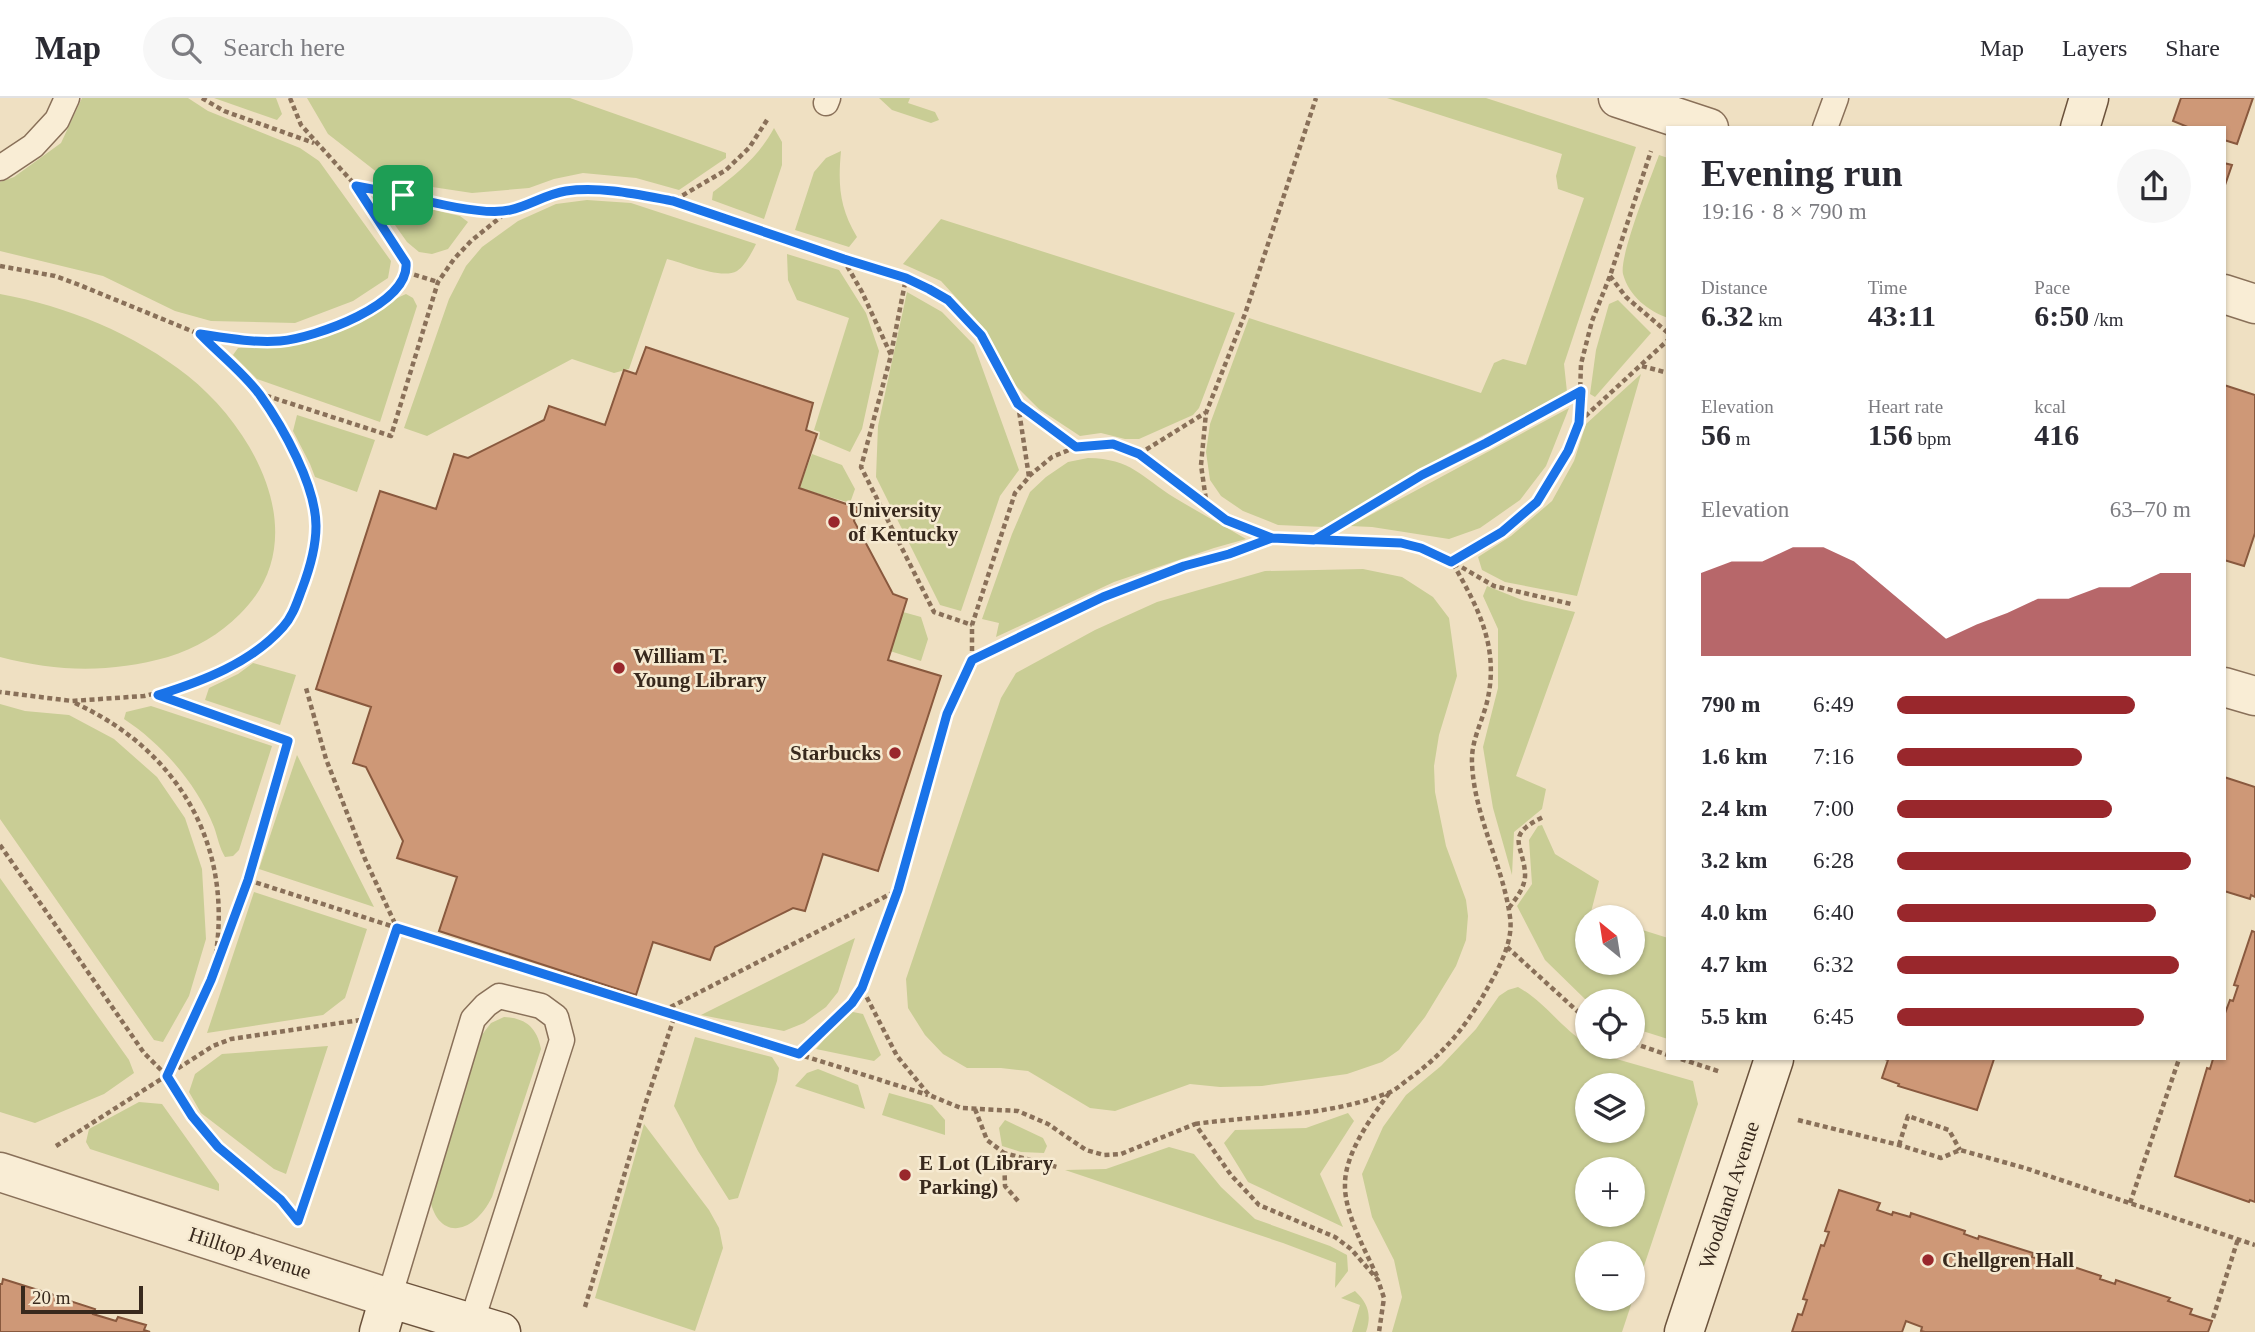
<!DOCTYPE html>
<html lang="en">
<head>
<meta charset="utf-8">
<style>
	body { margin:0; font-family:"Times New Roman",serif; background:#f7f7f7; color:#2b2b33; height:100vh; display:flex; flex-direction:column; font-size:26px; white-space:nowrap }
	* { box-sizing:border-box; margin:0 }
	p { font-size:23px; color:#7c7c81 }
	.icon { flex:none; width:38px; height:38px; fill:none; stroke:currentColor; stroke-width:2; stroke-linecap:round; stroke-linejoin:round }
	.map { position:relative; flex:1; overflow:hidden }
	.panel { position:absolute; left:1666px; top:28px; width:560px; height:934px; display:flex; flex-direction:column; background:#fff; border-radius:0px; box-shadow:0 2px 5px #0004 }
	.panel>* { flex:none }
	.needle { width:46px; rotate:330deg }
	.controls { position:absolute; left:1575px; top:807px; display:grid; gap:14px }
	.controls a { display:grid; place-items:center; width:70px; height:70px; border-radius:50%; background:#fff; box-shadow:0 2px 5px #0004; font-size:35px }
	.scale { position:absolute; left:21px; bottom:18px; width:122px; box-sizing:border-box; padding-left:7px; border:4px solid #38291d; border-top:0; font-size:19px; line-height:24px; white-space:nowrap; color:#38291d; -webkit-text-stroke:5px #f6ead1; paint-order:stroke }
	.pin { position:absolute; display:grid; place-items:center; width:60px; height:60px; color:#fff; margin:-30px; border-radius:14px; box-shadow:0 4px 10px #0006 }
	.round { display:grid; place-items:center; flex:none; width:74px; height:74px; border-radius:37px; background:#f7f7f7 }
	.overview { display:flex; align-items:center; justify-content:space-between; height:119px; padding:0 35px }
	h1 { font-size:38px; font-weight:700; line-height:52px }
	.stats { display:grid; grid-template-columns:repeat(3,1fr); gap:10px; height:119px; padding:7px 35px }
	.stats div { display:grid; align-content:center }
	.stats b { font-size:30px; font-weight:700 }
	.stats small { font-size:19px; font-weight:400 }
	.stats p { font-size:19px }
	.chart { height:196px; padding:14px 35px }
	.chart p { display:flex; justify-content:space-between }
	.chart svg { width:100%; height:126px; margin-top:7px; fill:#99272c; opacity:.7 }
	ul { padding:0 35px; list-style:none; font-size:23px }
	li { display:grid; grid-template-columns:112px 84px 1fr; align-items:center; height:52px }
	li i { height:18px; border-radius:9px; background:#99272c }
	header { display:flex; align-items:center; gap:42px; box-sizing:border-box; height:98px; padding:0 35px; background:#fff; border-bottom:2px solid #e1e1e2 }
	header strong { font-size:33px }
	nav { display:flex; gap:38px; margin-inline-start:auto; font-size:24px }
	.search { width:490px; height:63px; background:#f7f7f7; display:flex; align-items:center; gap:18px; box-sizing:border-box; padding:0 24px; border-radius:38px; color:#7c7c81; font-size:26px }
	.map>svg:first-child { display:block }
</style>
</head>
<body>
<header>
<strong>Map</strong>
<div class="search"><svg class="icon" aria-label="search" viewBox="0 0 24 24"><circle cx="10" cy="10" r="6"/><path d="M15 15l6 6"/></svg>Search here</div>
<nav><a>Map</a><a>Layers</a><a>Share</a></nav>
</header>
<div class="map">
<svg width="2255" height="1234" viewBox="0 0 2255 1234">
	<rect width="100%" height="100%" fill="#efe0c2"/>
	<path fill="#c9cd95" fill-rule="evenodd" d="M82,0H188L208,13L300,50L319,63L391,163L388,180L353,203L295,225L211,223L175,213L103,178L0,153V84L14,79L61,45Z
		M214,0H276L282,16L277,22Z
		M307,0H570L726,55V60L679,92L636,80L583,75L554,81L529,90L472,95L399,84L378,75L328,36Z
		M879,0H910L908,5L935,14L939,22L931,25L892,12Z
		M1387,0H1486L1636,49L1564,266L1567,294L1449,355L1323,429L1278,427L1243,413L1221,398L1210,382L1206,354L1210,326L1249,220L1481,295L1494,265L1503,261L1526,267L1584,100L1558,91L1556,78L1562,56Z
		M774,30L782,44V67L764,121L712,102L713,94C738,75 759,58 774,30Z
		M841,53C838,86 839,109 857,139L849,149L795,132L814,74L826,60Z
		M1659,57L1668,60V220C1648,213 1629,198 1623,176C1619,158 1651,79 1659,57Z
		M587,102L631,105L756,146C752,154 745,168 737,173C721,182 684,165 667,161L629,271L614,275L572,261L427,338L404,330L449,201L466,168L482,149L518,123L556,106Z
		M395,103L460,118L468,124L448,151L432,156L419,154L407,144L385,113L389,104Z
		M941,121L1235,215L1199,310L1193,317L1139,341H1125L1101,335L1080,338L1039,311L1008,280L983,229L941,183L903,166Z
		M787,156L839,172L866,215L879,253L862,331L850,354L819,341L820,334L814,332L849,220L797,202L788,182Z
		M907,194L942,214L974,247L1019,372L1000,398L961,513L940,507L876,379L878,328Z
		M0,196C67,208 135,236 188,278C257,333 315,443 240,516C219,537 196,550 168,559C110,575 58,574 0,559Z
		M406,196L413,200L417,208L380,324L257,281L233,257L238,250C283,251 324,243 364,221C378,213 391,202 406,196Z
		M1618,202L1651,235L1595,299L1590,296L1596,252L1609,206Z
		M1641,276L1577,498L1505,484L1482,472L1478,459L1511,438L1552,403L1574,363L1586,326Z
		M1569,310L1546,368L1520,402L1480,430L1449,441L1372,429L1350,428Z
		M297,317L375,342L357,394L315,379L310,366L293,333Z
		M812,356L842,367L855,391L850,405L799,390Z
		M1088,360C1132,361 1140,378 1175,400C1198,414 1223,427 1246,441L1214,450L1114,484L996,539L999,525L982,521L1012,436L1030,394L1046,379L1068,364Z
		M1363,471L1402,479L1433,499L1449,520L1457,578L1439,637L1434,668L1435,694L1446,748L1466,802L1468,818L1466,842L1456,868L1425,919L1399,952L1382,964L1347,976L1262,988L1220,989L1190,986L1115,1013L1090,1010L1028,973L1001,970H967L943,956L925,937L908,910L906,881L1001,600L1016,575L1095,532L1157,504L1265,473Z
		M1487,488L1522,502L1575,514L1516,678L1546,691L1542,711L1514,734L1512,777L1493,710L1483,649L1498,590V531L1483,498Z
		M903,514L921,519L928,541L921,563L890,553Z
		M253,565L296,577L280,627L205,602L209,590L238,576Z
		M0,606L25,613L69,617L114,641L157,679L185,720L202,771L206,841L189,898L163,944L154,942L0,721Z
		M151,608L272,648L239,752L233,758L225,759C219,749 218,740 214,729C197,686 162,646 124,621L126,614Z
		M297,657L374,809L259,771Z
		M1542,727L1555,756L1599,783L1591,814L1605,819H1587V864H1633V829L1668,840V941L1633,930V903H1587L1545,862L1517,808L1532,786L1529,742L1538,728Z
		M0,780L129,962L134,975L104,996L35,1025L0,1014Z
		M254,794L367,831L345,900L323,917L207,935Z
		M855,840L838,894L826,909L804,925L784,933L701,917Z
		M1518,889C1545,904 1560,929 1587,946V948L1606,958L1693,983L1698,1006L1622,1234H1392L1402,1199L1394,1162L1372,1119L1362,1076L1383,1029L1406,997L1441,968L1476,931L1499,898L1508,892ZM1587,987H1633V1032H1587ZM1587,1071H1633V1116H1587ZM1587,1155H1633V1200H1587Z
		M848,913L863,916L881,957L874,963L816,951Z
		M504,919C525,920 537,929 541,951L492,1099C473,1138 436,1144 429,1096L481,938L491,925Z
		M695,939L772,959L779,970L777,983L738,1100L729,1102L698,1053L674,1008Z
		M328,948L286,1076L274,1071L201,1015L189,994L195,976L222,956Z
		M818,971L858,987L865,1011L795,988L807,975Z
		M889,995L932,1007L945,1022V1037L882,1017Z
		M139,1004L162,1006L219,1086V1093L90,1051L86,1044L89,1031Z
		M1348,1015L1354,1023L1320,1076L1343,1129L1248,1084L1224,1045L1235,1032L1306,1030Z
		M1005,1022L1043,1040L1047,1048L1044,1055L1021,1054L1002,1048L999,1030Z
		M644,1026L709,1112L719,1130L723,1150L695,1233L595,1200Z
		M1169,1049L1194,1056L1221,1089L1255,1121L1330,1148L1347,1157L1348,1173L1335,1190L1336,1165L1283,1145L1065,1072L1106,1071Z
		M1355,1193C1368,1205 1372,1217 1366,1234H1352L1360,1207L1341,1200Z"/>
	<path fill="#ce9877" stroke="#89593e" stroke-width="2" d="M2181,0H2253L2237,46L2224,42V30H2190L2173,23Z
		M2224,65L2232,67L2224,90Z
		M646,249L813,305L806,332L817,336L799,390L858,410L854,423L893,496L907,501L888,562L941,578L878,773L823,756L805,813L793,810L715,849L710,862L653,844L636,897L439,833L457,779L397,760L403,743L366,669L353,665L371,609L316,591L380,393L436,411L454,356L468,360L544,322L549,308L605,327L624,272L636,276Z
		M2224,287L2255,297V435L2244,468L2224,462Z
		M2224,679L2255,689V799L2251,797L2250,801L2224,793Z
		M2252,833L2255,834V1104L2250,1102L2249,1104L2175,1078L2207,970L2210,971L2213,961H2224V918L2230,902L2233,903L2238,888L2234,887Z
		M1885,961H1994L1977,1012L1898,988L1899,986L1882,980L1888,962Z
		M1839,1092L1880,1105L1877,1112L1892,1117L1893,1114L1910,1119L1911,1115L1965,1133L1964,1136L1978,1141L1979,1138L2033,1155L2032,1159L2046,1163L2047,1160L2101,1178L2100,1181L2115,1186L2116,1182L2170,1200L2168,1203L2192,1211L2190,1216L2212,1223L2208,1234H1925L1921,1233L1922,1229L1906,1223L1902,1234H1792L1798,1216L1802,1217L1807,1202L1803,1201L1821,1147L1824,1148L1829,1134L1825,1133Z
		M3,1181L57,1198L55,1203L66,1206L67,1202L95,1211L93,1216L116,1223L118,1219L146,1227L144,1232L150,1234H0V1186H2Z"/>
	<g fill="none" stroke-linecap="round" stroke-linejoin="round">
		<g stroke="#897059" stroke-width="27">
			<path id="lane" d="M826,5L828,0
				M1825,30L1836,0
				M0,70L33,48L57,22L67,0
				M389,1200L473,921L486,907L499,898L541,908L556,919L562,942L471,1226"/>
		</g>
		<g stroke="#897059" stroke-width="41">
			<path id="street" d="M1618,0L1709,30
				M2224,196L2255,206
				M2224,589L2255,598
				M0,1074L389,1200"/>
		</g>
		<g stroke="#6b523c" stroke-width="41">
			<path id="secondary" d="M2080,30L2089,0
				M379,1234L389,1200L501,1234
				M1684,1234L1774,961"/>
		</g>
		<path stroke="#897059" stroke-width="4.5" stroke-dasharray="5 3.5" stroke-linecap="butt" d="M202,0L224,13L314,45
			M290,0L301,27L356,88L443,107L479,111L509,113L543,99L567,93H602L673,103
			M767,22L749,50L726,72L673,103C729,123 784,142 840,160C877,172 918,178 949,203C986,232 992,267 1016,304C1025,317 1061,338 1076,349L1113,346L1139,356L1226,422L1272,440L1401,445L1421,451L1451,463L1494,488L1571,506
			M843,161L862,194L891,257L861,369L934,514L972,527
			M0,168L55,178L77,186L199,236L258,295L280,330L294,353L303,378L316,425L315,450L292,517L270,542L233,568L184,589L144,598L72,603L0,594
			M406,174L438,184
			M1610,178L1626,199L1668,235
			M200,236C227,240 254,245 281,242C315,239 410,207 406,165L356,88
			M891,256L906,180
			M1642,268L1668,275
			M258,295L391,338L438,184L454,161L471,143L508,113
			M1018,306L1029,379L1015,395L972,527V562C1032,534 1091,503 1153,479C1192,463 1232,455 1271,441
			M1579,324L1668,242
			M1139,356L1205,315
			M1029,378L1052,359L1076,349
			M1207,409L1201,367L1206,315L1245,216L1316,0
			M1316,441L1422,377L1487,345L1580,293
			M1452,463L1502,434L1537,404L1568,353L1579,325L1581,266L1592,223L1610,178L1651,53
			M972,562L947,616L898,792L862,890L897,958L929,997L961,1010L1018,1013L1048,1026L1086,1052L1104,1057L1121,1056L1195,1026L1231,1077L1259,1107L1335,1139L1351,1151L1378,1182L1384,1200L1379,1234
			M159,597L288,643L248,782L214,873
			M75,605C186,656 240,760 211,881C209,891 202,901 198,910C188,933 177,955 167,978
			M0,747L144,955L167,978L193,1018L218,1049L281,1102L297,1122
			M248,782L500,863
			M1509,810C1517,799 1526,788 1525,775C1523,746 1504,738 1543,719
			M1507,849L1587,922
			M569,884L928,997
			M663,913L898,792
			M1633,945L1668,957
			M800,956L852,905L862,890
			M1681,961L1721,974
			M975,1011L987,1042L1004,1055
			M1798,1022L1899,1047L1941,1060L1960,1052L2025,1070L2255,1147
			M1195,1026C1260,1017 1326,1019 1388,995C1396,992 1403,985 1410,980C1441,958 1464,931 1483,898C1496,875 1514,846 1510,819C1503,767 1474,718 1472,665C1471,643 1482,624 1487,604C1500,550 1478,509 1452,464
			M1899,1047L1908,1018L1949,1032L1960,1052
			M56,1048L213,948L231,941L367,921
			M1018,1103L1005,1088L1004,1055L1057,1069
			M2130,1105L2179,961
			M298,1123L397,830L365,761L326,661L306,590
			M1377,1178C1365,1152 1344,1114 1345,1086C1345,1055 1372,1018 1390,994
			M585,1209L645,1007L675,917
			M2213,1220L2238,1141"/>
		<use href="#lane" stroke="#f9edd5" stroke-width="24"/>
		<use href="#street" stroke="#f9edd5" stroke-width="38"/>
		<use href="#secondary" stroke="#f9edd5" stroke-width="38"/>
	</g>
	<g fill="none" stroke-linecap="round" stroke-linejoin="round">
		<g stroke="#fff" stroke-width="14">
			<path id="route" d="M403,97L356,88L406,165C410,207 314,240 280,243C253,245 226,240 200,236C219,256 243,274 260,297C283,329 316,388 316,428C316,450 310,470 302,491C297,504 293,518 283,529C251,565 203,583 158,597L288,643L248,782L211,882L167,978L192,1018L218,1049L281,1102L298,1123L397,830L799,956L852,905L862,890L898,792L947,616L972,562L1103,499L1184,468L1229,456L1272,440L1401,445L1421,450L1451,464L1502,434L1537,404L1568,353L1579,325L1581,293L1486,345L1422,377L1314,442L1272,440L1226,422L1139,356L1113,346L1076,349L1018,306L981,237L948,202L929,191L906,180L844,161L673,103C640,97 601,88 566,93C546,96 529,108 510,112C485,118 429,104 403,97"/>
		</g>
		<use href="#route" stroke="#1a73e8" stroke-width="9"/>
	</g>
	<g fill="#99272c" stroke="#f6ead1" stroke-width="2.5">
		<circle cx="834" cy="424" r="7"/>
		<circle cx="619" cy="570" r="7"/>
		<circle cx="895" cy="655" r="7"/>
		<circle cx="905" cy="1077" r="7"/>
		<circle cx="1928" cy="1162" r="7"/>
	</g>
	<g text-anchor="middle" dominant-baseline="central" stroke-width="5" stroke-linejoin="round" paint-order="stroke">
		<g font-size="21" font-weight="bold" fill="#38291d" stroke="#f6ead1" text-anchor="start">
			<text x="848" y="412">University<tspan x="848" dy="24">of Kentucky</tspan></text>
			<text x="633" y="558">William T.<tspan x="633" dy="24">Young Library</tspan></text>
			<text x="881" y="655" text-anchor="end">Starbucks</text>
			<text x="919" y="1065">E Lot (Library<tspan x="919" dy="24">Parking)</tspan></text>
			<text x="1942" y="1162">Chellgren Hall</text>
		</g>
		<g font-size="21" fill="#38291d" stroke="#f6ead1">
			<text transform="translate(1729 1097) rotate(-72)">Woodland Avenue</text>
			<text transform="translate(250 1155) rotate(18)">Hilltop Avenue</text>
		</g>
	</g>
</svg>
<div class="controls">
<a><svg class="needle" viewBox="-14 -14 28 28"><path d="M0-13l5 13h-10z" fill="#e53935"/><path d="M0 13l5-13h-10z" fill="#7c7c81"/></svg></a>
<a><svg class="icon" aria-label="locate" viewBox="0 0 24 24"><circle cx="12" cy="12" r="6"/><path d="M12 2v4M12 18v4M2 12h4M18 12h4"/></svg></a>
<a><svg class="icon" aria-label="layers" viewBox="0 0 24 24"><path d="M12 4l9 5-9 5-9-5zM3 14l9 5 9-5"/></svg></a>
<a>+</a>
<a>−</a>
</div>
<div class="scale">20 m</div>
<div class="pin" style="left:403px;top:97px;background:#1e9e55"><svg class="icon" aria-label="arrive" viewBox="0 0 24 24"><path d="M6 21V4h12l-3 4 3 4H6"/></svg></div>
<section class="panel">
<div class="overview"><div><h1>Evening run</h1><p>19:16 · 8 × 790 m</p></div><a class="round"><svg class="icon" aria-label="share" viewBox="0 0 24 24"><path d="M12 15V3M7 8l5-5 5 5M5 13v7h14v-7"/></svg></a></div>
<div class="stats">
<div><p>Distance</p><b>6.32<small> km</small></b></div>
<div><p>Time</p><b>43:11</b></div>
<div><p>Pace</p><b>6:50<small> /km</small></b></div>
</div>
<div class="stats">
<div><p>Elevation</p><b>56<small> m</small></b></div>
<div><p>Heart rate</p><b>156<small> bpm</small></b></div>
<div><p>kcal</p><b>416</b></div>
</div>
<div class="chart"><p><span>Elevation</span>63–70 m</p>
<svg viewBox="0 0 160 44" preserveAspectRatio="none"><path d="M0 44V15L10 11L20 11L30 6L40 6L50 11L60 20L70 29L80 38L90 33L100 29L110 24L120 24L130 20L140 20L150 15L160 15V44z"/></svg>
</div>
<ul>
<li><b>790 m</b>6:49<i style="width:81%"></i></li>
<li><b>1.6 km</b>7:16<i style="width:63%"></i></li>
<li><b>2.4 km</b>7:00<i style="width:73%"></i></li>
<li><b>3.2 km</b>6:28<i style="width:100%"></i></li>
<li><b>4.0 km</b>6:40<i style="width:88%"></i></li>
<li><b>4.7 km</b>6:32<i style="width:96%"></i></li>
<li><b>5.5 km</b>6:45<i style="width:84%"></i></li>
</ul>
</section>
</div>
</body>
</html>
